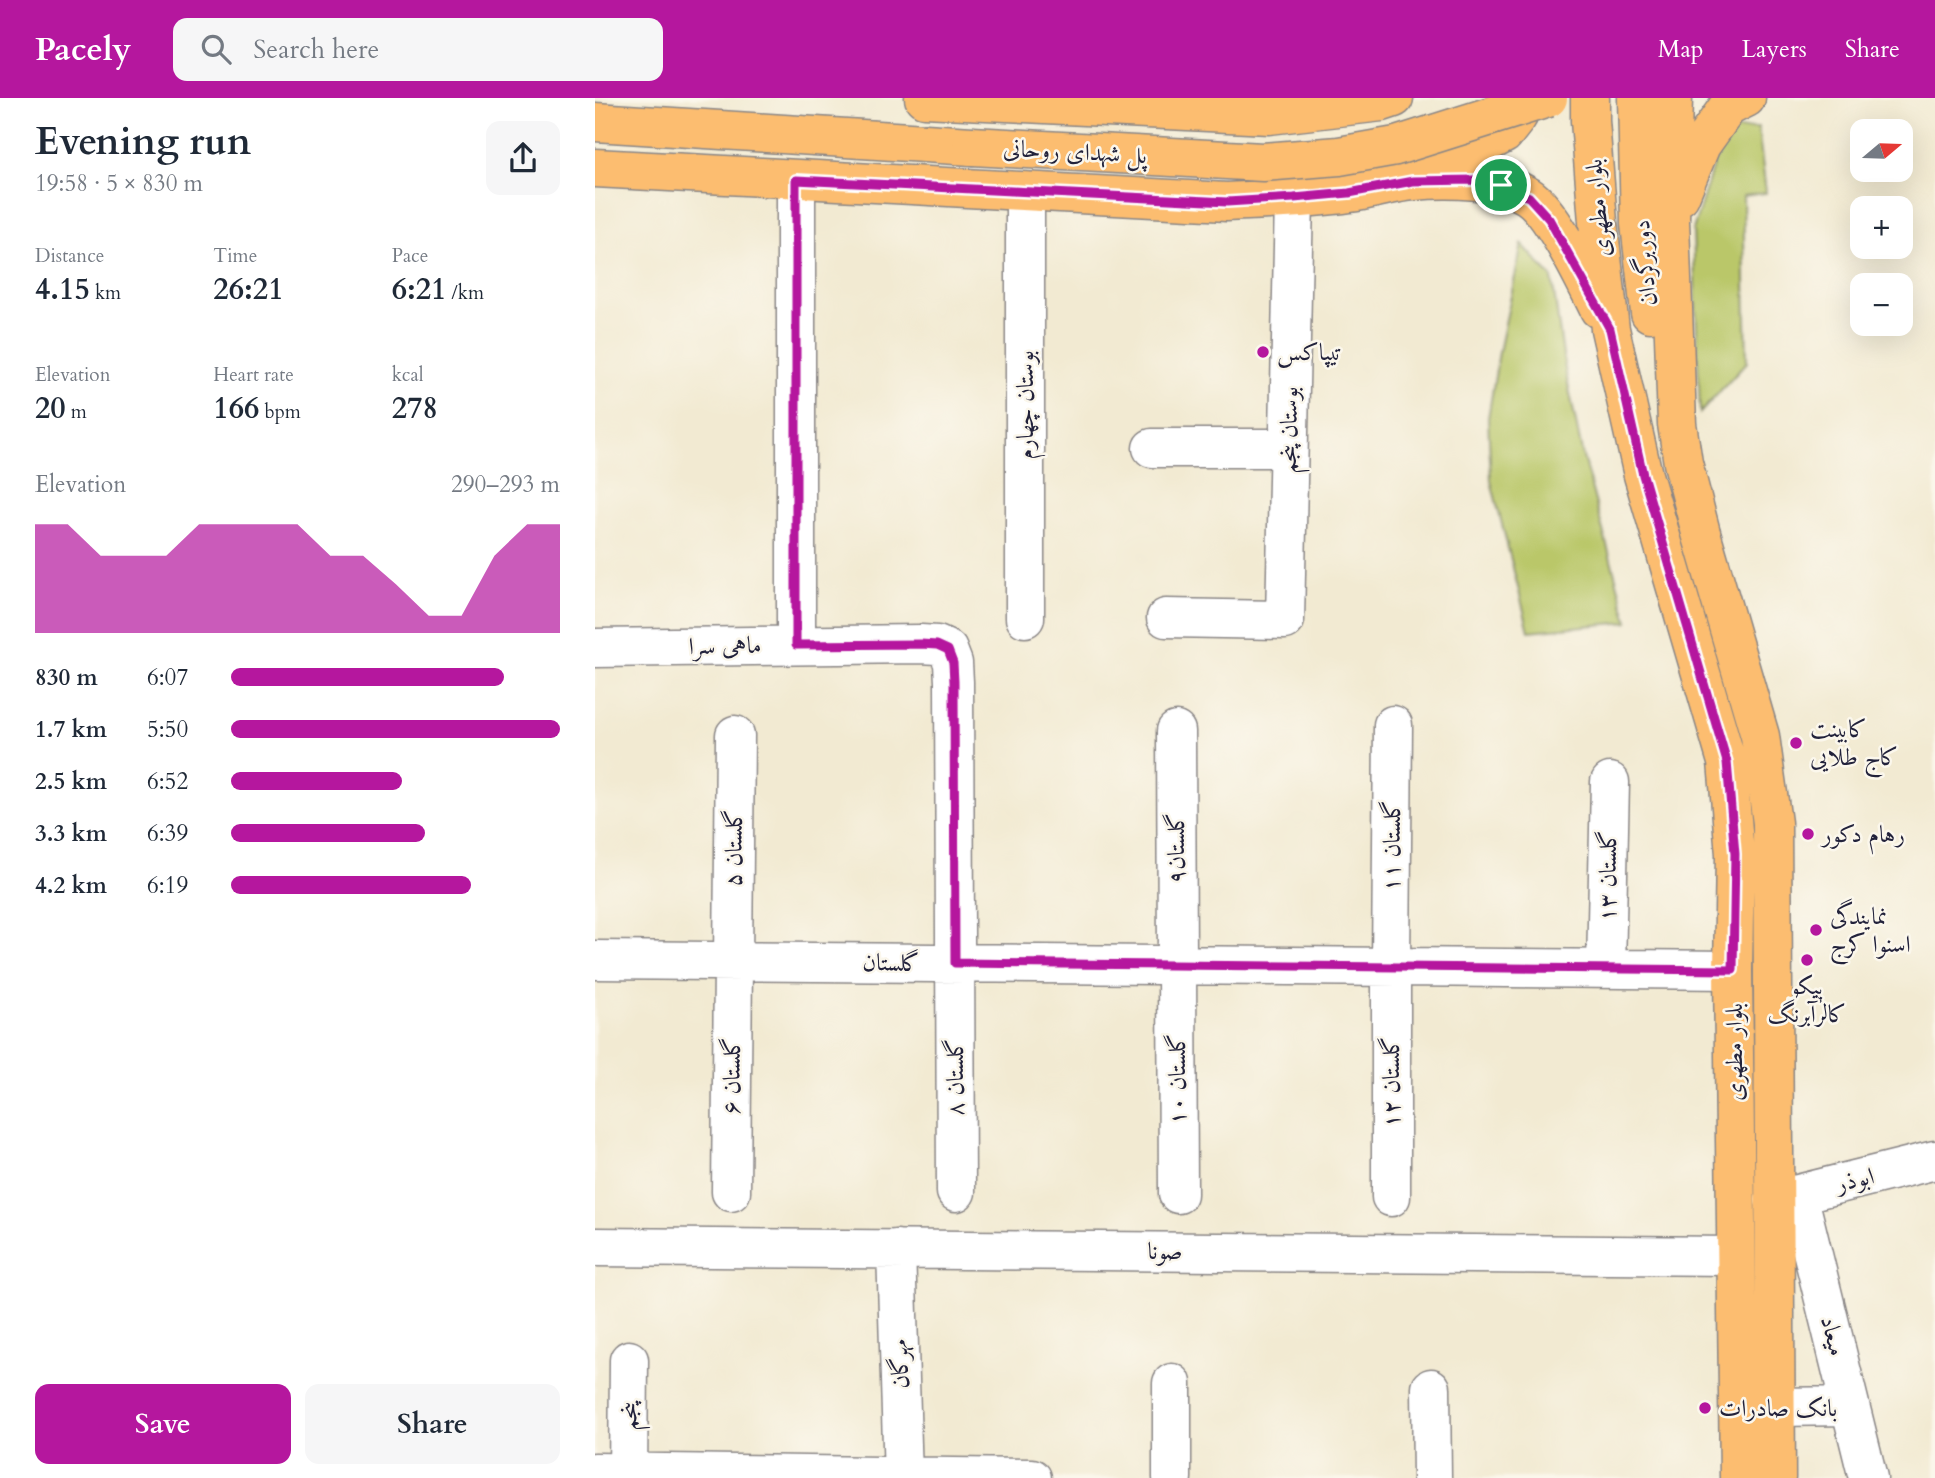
<!DOCTYPE html>
<html lang="en">
<head>
<meta charset="utf-8">
<style>
	body { margin:0; font-family:Cardo,Amiri,serif; background:#f6f6f7; color:#1f2937; height:100vh; display:flex; flex-direction:column; font-size:26px; white-space:nowrap }
	* { box-sizing:border-box; margin:0 }
	p { font-size:23px; color:#747a83 }
	.icon { flex:none; width:38px; height:38px; fill:none; stroke:currentColor; stroke-width:2; stroke-linecap:round; stroke-linejoin:round }
	.map { position:relative; flex:1; overflow:hidden }
	.details { display:flex; flex-direction:column; background:#fff; width:595px }
	.details>* { flex:none }
	.needle { width:46px; rotate:71deg }
	.controls { position:absolute; left:1255px; top:21px; display:grid; gap:14px }
	.controls a { display:grid; place-items:center; width:63px; height:63px; border-radius:14px; background:#fff; box-shadow:0 7px 28px #0002; font-size:35px }
	.pin { position:absolute; display:grid; place-items:center; width:60px; height:60px; color:#fff; margin:-30px; border:4px solid #fff; border-radius:50%; box-shadow:0 2px 7px #0007 }
	.round { display:grid; place-items:center; flex:none; width:74px; height:74px; border-radius:14px; background:#f6f6f7 }
	.head { display:flex; align-items:center; justify-content:space-between; height:119px; padding:0 35px }
	h1 { font-size:38px; font-weight:700; line-height:52px }
	.figures { display:grid; grid-template-columns:repeat(3,1fr); gap:10px; height:119px; padding:7px 35px }
	.figures div { display:grid; align-content:center }
	.figures b { font-size:30px; font-weight:700 }
	.figures small { font-size:19px; font-weight:400 }
	.figures p { font-size:19px }
	.chart { height:196px; padding:14px 35px }
	.chart p { display:flex; justify-content:space-between }
	.chart svg { width:100%; height:126px; margin-top:7px; fill:#b5179e; opacity:.7 }
	.primary-button { display:flex; gap:14px; margin-top:auto; padding:14px 35px }
	.primary-button a { flex:1; height:80px; border-radius:14px; background:#b5179e; color:#fff; font-size:28px; font-weight:700; line-height:80px; text-align:center }
	.primary-button a+a { background:#f6f6f7; color:#1f2937 }
	ul { padding:0 35px; list-style:none; font-size:23px }
	li { display:grid; grid-template-columns:112px 84px 1fr; align-items:center; height:52px }
	li i { height:18px; border-radius:9px; background:#b5179e }
	header { display:flex; align-items:center; gap:42px; box-sizing:border-box; height:98px; padding:0 35px; background:#b5179e; color:#fff }
	header strong { font-size:33px }
	nav { display:flex; gap:38px; margin-inline-start:auto; font-size:24px }
	.search { width:490px; height:63px; background:#f6f6f7; display:flex; align-items:center; gap:18px; box-sizing:border-box; padding:0 24px; border-radius:14px; color:#747a83; font-size:26px }
	main { display:flex; flex:1; min-height:0 }
	.map>svg:first-child { display:block }
</style>
</head>
<body>
<header>
<strong>Pacely</strong>
<div class="search"><svg class="icon" aria-label="search" viewBox="0 0 24 24"><circle cx="10" cy="10" r="6"/><path d="M15 15l6 6"/></svg>Search here</div>
<nav><a>Map</a><a>Layers</a><a>Share</a></nav>
</header>
<main>
<section class="details">
<div class="head"><div><h1>Evening run</h1><p>19:58 · 5 × 830 m</p></div><a class="round"><svg class="icon" aria-label="share" viewBox="0 0 24 24"><path d="M12 15V3M7 8l5-5 5 5M5 13v7h14v-7"/></svg></a></div>
<div class="figures">
<div><p>Distance</p><b>4.15<small> km</small></b></div>
<div><p>Time</p><b>26:21</b></div>
<div><p>Pace</p><b>6:21<small> /km</small></b></div>
</div>
<div class="figures">
<div><p>Elevation</p><b>20<small> m</small></b></div>
<div><p>Heart rate</p><b>166<small> bpm</small></b></div>
<div><p>kcal</p><b>278</b></div>
</div>
<div class="chart"><p><span>Elevation</span>290–293 m</p>
<svg viewBox="0 0 160 44" preserveAspectRatio="none"><path d="M0 44V6L10 6L20 17L30 17L40 17L50 6L60 6L70 6L80 6L90 17L100 17L110 27L120 38L130 38L140 17L150 6L160 6V44z"/></svg>
</div>
<ul>
<li><b>830 m</b>6:07<i style="width:83%"></i></li>
<li><b>1.7 km</b>5:50<i style="width:100%"></i></li>
<li><b>2.5 km</b>6:52<i style="width:52%"></i></li>
<li><b>3.3 km</b>6:39<i style="width:59%"></i></li>
<li><b>4.2 km</b>6:19<i style="width:73%"></i></li>
</ul>
<div class="primary-button"><a>Save</a><a>Share</a></div>
</section>
<div class="map">
<svg width="1340" height="1380" viewBox="0 0 1340 1380">
	<rect width="100%" height="100%" fill="#fbf7ec"/>
	<filter id="ink" filterUnits="userSpaceOnUse"><feTurbulence type="fractalNoise" baseFrequency=".0143" numOctaves="2"/><feDisplacementMap in="SourceGraphic" scale="14" xChannelSelector="R" yChannelSelector="G"/><feConvolveMatrix kernelMatrix="1 2 1 2 8 2 1 2 1" color-interpolation-filters="sRGB"/></filter>
	<filter id="wash" filterUnits="userSpaceOnUse"><feTurbulence type="fractalNoise" baseFrequency=".00686" numOctaves="4" result="noise"/><feDisplacementMap in="SourceGraphic" scale="28" xChannelSelector="R" yChannelSelector="G"/><feGaussianBlur stdDeviation="1.57" result="paint"/><feColorMatrix in="noise" values="0 0 0 0 0 0 0 0 0 0 0 0 0 0 0 0 0 1.4 0 .05"/><feComposite in="paint" operator="in"/></filter>
	<g filter="url(#wash)">
		<rect width="100%" height="100%" fill="#f2ead2"/>
		<path fill="#bac769" stroke="#6e7452" stroke-width="2" d="M1163,30L1171,95L1148,98L1152,264L1105,315L1098,132L1121,58L1139,32Z
			M927,146L957,180L970,271L988,359L1033,524L934,533L896,383L893,320L904,254Z"/>
	</g>
	<g filter="url(#ink)">
		<g fill="none" stroke-linecap="round" stroke-linejoin="round">
			<g stroke="#8a8686" stroke-width="41">
				<path id="minor" d="M430,94V520
					M557,350H693
					M571,520L690,522L699,101
					M201,547V82
					M0,550L326,546L342,547L353,552L358,565L359,584L361,1094
					M581,633L583,1096
					M0,862L1138,872
					M1011,871L1015,684
					M136,1094L140,637
					M1203,1096L1273,1380
					M796,1099V869L798,627
					M1179,1102L1340,1062
					M0,1149L1140,1158
					M301,1151L308,1380
					M836,1290L837,1380
					M1180,1309L1255,1308
					M0,1374L437,1380
					M33,1380L34,1262
					M577,1380V1285"/>
			</g>
			<g stroke="#8a8686" stroke-width="41">
				<path id="major" d="M329,0L674,17L787,4L799,0
					M995,0V23L1003,124L1015,231L1048,377L1132,664L1140,756L1138,872L1144,1380
					M1042,0L1045,126L1055,215
					M1078,0L1075,123L1082,326L1088,365L1106,435L1165,638L1177,725L1181,1380
					M0,24L377,48
					M0,70L632,104C673,102 714,101 755,95C776,92 797,85 818,83C852,80 903,80 933,98C958,114 990,183 1004,211
					M826,79L909,36L923,18L925,0
					M1085,98L1106,47L1133,9L1151,0"/>
			</g>
			<use href="#minor" stroke="#fff" stroke-width="38"/>
			<use href="#major" stroke="#fcbd6f" stroke-width="38"/>
			<g stroke="#8a8686" stroke-width="41" stroke-linecap="butt">
				<path id="major-bridge" d="M377,48L668,64L744,58L801,48L953,0"/>
			</g>
			<use href="#major-bridge" stroke="#fcbd6f" stroke-width="38"/>
		</g>
	</g>
	<g fill="none" stroke-linecap="round" stroke-linejoin="round" filter="url(#ink)">
		<g stroke="#fff" stroke-width="14">
			<path id="route" d="M201,82L632,104L699,100L754,95L818,83L879,82L906,87L934,99L954,121L1015,231L1048,377L1132,664L1140,756L1138,872L360,865L359,584L358,565L353,552L342,547L326,546L201,547Z"/>
		</g>
		<use href="#route" stroke="#b5179e" stroke-width="9"/>
	</g>
	<g fill="#b5179e" stroke="#fbf7ec" stroke-width="2.5">
		<circle cx="668" cy="254" r="7"/>
		<circle cx="1201" cy="645" r="7"/>
		<circle cx="1213" cy="736" r="7"/>
		<circle cx="1221" cy="832" r="7"/>
		<circle cx="1212" cy="862" r="7"/>
		<circle cx="1110" cy="1310" r="7"/>
	</g>
	<g text-anchor="middle" dominant-baseline="central" stroke-width="5" stroke-linejoin="round" paint-order="stroke">
		<g font-size="24" fill="#22223b" stroke="#fbf7ec">
			<text transform="translate(480 54) rotate(3)">پل شهدای روحانی</text>
			<text transform="translate(1003 110) rotate(-95)">بلوار مطهری</text>
			<text transform="translate(1050 165) rotate(-95)">دوربرگردان</text>
			<text transform="translate(430 307) rotate(-90)">بوستان چهارم</text>
			<text transform="translate(694 332) rotate(-89)">بوستان پنجم</text>
			<text transform="translate(130 548) rotate(-1)">ماهی سرا</text>
			<text transform="translate(797 748) rotate(-89)">گلستان ۱۱</text>
			<text transform="translate(139 750) rotate(-89)">گلستان ۵</text>
			<text transform="translate(581 750) rotate(-90)">گلستان۹</text>
			<text transform="translate(1013 778) rotate(-89)">گلستان ۱۳</text>
			<text transform="translate(296 865) rotate(1)">گلستان</text>
			<text transform="translate(1139 954) rotate(-90)">بلوار مطهری</text>
			<text transform="translate(137 978) rotate(-89)">گلستان ۶</text>
			<text transform="translate(360 979) rotate(-90)">گلستان ۸</text>
			<text transform="translate(582 981) rotate(-90)">گلستان ۱۰</text>
			<text transform="translate(796 984) rotate(-90)">گلستان ۱۲</text>
			<text transform="translate(1260 1082) rotate(-14)">ابوذر</text>
			<text x="570" y="1153">صونا</text>
			<text transform="translate(1238 1238) rotate(76)">میعاد</text>
			<text transform="translate(305 1266) rotate(-92)">مهرگان</text>
			<text transform="translate(34 1318) rotate(-89)">پنجم</text>
		</g>
		<g font-size="24" fill="#22223b" stroke="#fbf7ec" text-anchor="start">
			<text x="682" y="254">تیپاکس</text>
			<text x="1215" y="631">کابینت<tspan x="1215" dy="28">کاج طلایی</tspan></text>
			<text x="1227" y="736">رهام دکور</text>
			<text x="1235" y="818">نمایندگی<tspan x="1235" dy="28">اسنوا کرج</tspan></text>
			<text x="1212" y="888" text-anchor="middle">پیکو<tspan x="1212" dy="28">کالرآبرنگ</tspan></text>
			<text x="1124" y="1310">بانک صادرات</text>
		</g>
	</g>
</svg>
<div class="controls">
<a><svg class="needle" viewBox="-14 -14 28 28"><path d="M0-13l5 13h-10z" fill="#e53935"/><path d="M0 13l5-13h-10z" fill="#747a83"/></svg></a>
<a>+</a>
<a>−</a>
</div>
<div class="pin" style="left:906px;top:87px;background:#1e9e55"><svg class="icon" aria-label="arrive" viewBox="0 0 24 24"><path d="M6 21V4h12l-3 4 3 4H6"/></svg></div>
</div>
</main>
</body>
</html>
